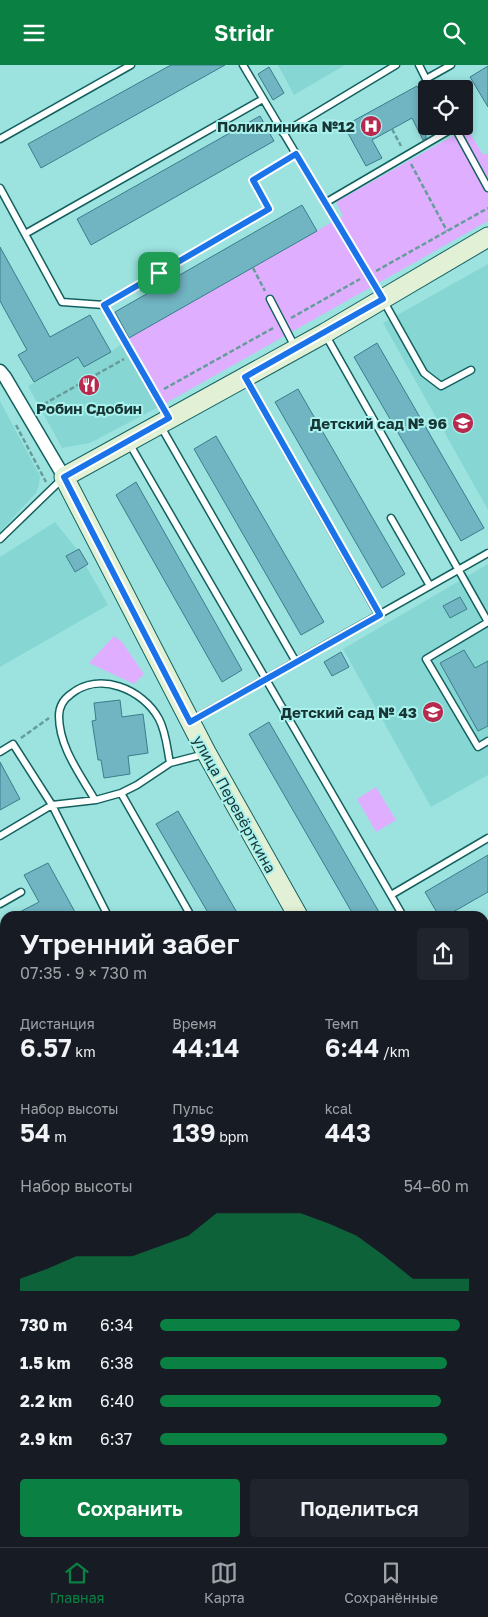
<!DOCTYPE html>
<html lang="ru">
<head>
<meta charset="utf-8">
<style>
	body { margin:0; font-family:"Golos Text",sans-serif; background:#20242c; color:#f1f3f6; height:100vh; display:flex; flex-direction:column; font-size:19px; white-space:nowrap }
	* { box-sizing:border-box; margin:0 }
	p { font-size:16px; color:#9ea1a6 }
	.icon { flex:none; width:28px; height:28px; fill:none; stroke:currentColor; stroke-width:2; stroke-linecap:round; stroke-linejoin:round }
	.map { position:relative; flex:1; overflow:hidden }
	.details { position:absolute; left:0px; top:846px; width:489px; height:636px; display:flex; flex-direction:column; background:#171b24; border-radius:15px 15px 0 0; box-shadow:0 2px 8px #0003 }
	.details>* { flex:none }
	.tools { position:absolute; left:418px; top:15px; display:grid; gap:10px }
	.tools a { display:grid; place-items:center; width:55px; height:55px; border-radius:5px; background:#171b24; box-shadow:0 2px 8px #0003; font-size:25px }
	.pin { position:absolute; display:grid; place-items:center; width:42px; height:42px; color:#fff; margin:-21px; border-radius:10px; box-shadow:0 2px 8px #0006 }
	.round { display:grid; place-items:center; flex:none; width:52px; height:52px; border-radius:5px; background:#20242c }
	.headline { display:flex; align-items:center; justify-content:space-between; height:85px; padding:0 20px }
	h1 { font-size:28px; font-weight:600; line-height:38px }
	.stats { display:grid; grid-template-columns:repeat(3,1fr); gap:8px; height:85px; padding:5px 20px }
	.stats div { display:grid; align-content:center }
	.stats b { font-size:25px; font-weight:600 }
	.stats small { font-size:14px; font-weight:400 }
	.stats p { font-size:14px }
	.chart { height:140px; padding:10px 20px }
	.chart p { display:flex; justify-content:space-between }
	.chart svg { width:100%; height:90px; margin-top:5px; fill:#0b8043; opacity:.7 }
	.primary-button { display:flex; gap:10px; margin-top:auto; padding:10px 20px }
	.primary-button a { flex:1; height:58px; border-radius:5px; background:#0b8043; color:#fff; font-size:20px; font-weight:600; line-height:58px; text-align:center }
	.primary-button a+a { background:#20242c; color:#f1f3f6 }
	ul { padding:0 20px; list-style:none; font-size:16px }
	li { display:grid; grid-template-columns:80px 60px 1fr; align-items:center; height:38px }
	li i { height:12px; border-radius:6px; background:#0b8043 }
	header { display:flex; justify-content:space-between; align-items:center; height:65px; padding:0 20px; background:#0b8043; color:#fff; font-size:22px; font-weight:600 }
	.tabs { display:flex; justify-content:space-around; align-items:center; height:70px; border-top:1px solid #363941; background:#171b24; font-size:14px; color:#9ea1a6 }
	.tabs a { display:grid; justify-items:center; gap:2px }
	.tabs .active { color:#0b8043 }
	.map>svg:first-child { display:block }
</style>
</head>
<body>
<header><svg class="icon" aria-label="menu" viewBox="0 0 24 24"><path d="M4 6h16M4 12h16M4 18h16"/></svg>Stridr<svg class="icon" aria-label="search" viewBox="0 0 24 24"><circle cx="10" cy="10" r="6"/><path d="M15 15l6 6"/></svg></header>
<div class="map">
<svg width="488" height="1482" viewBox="0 0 488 1482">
	<rect width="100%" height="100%" fill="#9ce3e0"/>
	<path fill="#86d7d3" d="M278,0H345L294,30Z
		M488,199V445L383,258Z
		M129,273L166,338L90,378L62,383L28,321L78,292L84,302L111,287Z
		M0,336L40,411L39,420L36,428L0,467Z
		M55,457L76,483L108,540L0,602V492Z
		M488,499V710L431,742L343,584Z
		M484,1249L488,1256V1482H237L234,1478H484Z"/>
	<path fill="#e0aeff" d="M467,63L483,90L488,88V156L166,338L129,273L343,151L336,137Z
		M114,571L122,577L144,609L134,619L89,598Z
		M376,722L396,755L376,767L357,734Z
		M239,1478H346L349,1482H242Z"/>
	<path fill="#71b4c2" stroke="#3a7e8b" d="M171,0H225L41,103L28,79Z
		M488,1V42L470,12Z
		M269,2L284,28L273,35L258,9Z
		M417,21L426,38V73L423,75L412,53L372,75L382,93L366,101L344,61Z
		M260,51L274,76L91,180L77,154Z
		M302,140L317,166L129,273L115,247Z
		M0,182L50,272L90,250L111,287L84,302L78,292L34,317L18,290L27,285L0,236Z
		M377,278L484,463L461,476L354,292Z
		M298,324L405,509L382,523L275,337Z
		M216,371L324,557L301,570L194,384Z
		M136,417L242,605L222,617L116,430Z
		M79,484L88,499L75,507L66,491Z
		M460,532L467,544L450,553L443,541Z
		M464,585L475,603L488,596V661L478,666L440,598Z
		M341,587L349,602L332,611L324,597Z
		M120,635L122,652L143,649L148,688L128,691L130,709L104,713L101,695H98L92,656L96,655L94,638Z
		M269,657L379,847L371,851H354L249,669Z
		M0,697L20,734L0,745Z
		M178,746L239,851H210L156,759Z
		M488,790V827L446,851H439L425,827Z
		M48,798L75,847L67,851H12L39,837L24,810Z"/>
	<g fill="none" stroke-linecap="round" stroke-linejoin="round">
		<g stroke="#13615f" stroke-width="9">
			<path id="lane" d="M243,0L383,235L424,308L441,321L471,305
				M419,0L426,14
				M432,24L426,14L451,0
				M454,61L488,123
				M283,68L396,0
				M0,74L131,0
				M0,123L62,237L104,240L168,352
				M325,138L455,62
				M25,169L263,34
				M270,234L295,282
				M104,240L269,144L253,115L296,89
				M325,269L488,557
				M246,314L379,550
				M160,360L296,597
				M129,378L403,851
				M391,453L430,521
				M0,474L63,413
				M488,557L426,594L478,682L488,676
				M191,656L488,488
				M0,687L13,679L52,740L0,771
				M121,728L191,851
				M95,735C80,709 59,682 59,651C59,642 64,634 71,629C99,606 143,624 159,654C166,667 167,683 170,698
				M391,830L488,773
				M0,839L21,827
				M108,851L52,740L96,735L121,728L137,720L170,698L205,689
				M484,917L488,919
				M0,954L5,951
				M484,993L488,1001
				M484,1012L488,1009
				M0,1032L5,1029
				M0,1118L5,1115
				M0,1224L5,1221
				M0,1303L5,1312
				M484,1362L488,1359
				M0,1460H5
				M126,1478L129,1482
				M366,1478L369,1482"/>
		</g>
		<g stroke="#13615f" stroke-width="15">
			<path id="street" d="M0,306L5,312L64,412"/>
		</g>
		<g stroke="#13615f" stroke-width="21">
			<path id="secondary" d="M298,851L207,689L64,412L325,268L488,172
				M484,1178L488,1186"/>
		</g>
		<path stroke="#669d9b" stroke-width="2.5" stroke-dasharray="5 2.5" stroke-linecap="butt" d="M392,64L401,81
			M411,99L447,166
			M253,203L265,226
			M376,206L488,143
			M291,253L360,214
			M164,324L275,262
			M37,343L124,294
			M16,360L46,417
			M21,673L49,653
			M484,883L488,880
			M0,1201L5,1198"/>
		<use href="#lane" stroke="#fff" stroke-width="6"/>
		<use href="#street" stroke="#fff" stroke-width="12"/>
		<use href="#secondary" stroke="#e2f1d6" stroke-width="19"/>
	</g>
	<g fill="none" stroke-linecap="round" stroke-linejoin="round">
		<g stroke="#fff" stroke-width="10">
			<path id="route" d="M296,89L383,234L245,312L380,550L190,657L64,412L169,353L104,240L269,144L253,115Z"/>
		</g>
		<use href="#route" stroke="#1a73e8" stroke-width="6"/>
	</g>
	<defs>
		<g id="hospital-disc" transform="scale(1.125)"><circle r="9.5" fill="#b9294e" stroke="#a9f1ed"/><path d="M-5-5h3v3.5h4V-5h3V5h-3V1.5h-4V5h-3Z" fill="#fff"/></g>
		<g id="restaurant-disc" transform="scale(1.125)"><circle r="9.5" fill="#b9294e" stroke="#a9f1ed"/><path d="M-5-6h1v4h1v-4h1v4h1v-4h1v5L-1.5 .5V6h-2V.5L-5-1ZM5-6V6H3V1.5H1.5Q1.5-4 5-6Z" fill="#fff"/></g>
		<g id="school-disc" transform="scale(1.125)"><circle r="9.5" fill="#b9294e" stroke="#a9f1ed"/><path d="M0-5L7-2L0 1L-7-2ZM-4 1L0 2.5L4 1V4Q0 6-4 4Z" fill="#fff"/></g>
	</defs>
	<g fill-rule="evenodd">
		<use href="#hospital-disc" x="371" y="61"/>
		<use href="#restaurant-disc" x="89" y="320"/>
		<use href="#school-disc" x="463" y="358"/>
		<use href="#school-disc" x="433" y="647"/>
	</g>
	<g text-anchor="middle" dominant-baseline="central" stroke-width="4" stroke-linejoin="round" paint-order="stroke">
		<g font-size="15" font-weight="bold" fill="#173534" stroke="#a9f1ed" text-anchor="end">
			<text x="355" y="61">Поликлиника №12</text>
			<text x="89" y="343" text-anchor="middle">Робин Сдобин</text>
			<text x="447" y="358">Детский сад № 96</text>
			<text x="417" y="647">Детский сад № 43</text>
		</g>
		<g font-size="15" fill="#173534" stroke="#a9f1ed">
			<text transform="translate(235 739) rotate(61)">улица Перевёрткина</text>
		</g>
	</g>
</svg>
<div class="tools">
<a><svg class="icon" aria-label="locate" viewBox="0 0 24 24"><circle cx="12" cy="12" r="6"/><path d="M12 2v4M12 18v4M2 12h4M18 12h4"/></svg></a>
</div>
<div class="pin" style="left:159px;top:208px;background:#1e9e55"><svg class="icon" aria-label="arrive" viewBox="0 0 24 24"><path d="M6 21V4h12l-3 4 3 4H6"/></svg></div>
<section class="details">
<div class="headline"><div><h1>Утренний забег</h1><p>07:35 · 9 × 730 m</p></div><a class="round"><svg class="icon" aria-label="share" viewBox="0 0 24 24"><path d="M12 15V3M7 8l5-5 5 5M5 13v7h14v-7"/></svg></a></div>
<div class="stats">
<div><p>Дистанция</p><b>6.57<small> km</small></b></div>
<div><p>Время</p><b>44:14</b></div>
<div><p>Темп</p><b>6:44<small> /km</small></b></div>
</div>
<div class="stats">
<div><p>Набор высоты</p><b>54<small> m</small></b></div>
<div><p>Пульс</p><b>139<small> bpm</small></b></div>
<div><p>kcal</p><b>443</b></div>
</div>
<div class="chart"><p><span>Набор высоты</span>54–60 m</p>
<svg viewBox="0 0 160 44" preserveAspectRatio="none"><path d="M0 44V38L10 33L20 27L30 27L40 27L50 22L60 17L70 6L80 6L90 6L100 6L110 11L120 17L130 27L140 38L150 38L160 38V44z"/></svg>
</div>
<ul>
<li><b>730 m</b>6:34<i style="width:97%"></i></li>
<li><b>1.5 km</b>6:38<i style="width:93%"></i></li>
<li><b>2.2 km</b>6:40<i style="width:91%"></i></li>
<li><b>2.9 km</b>6:37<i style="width:93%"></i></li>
</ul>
<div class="primary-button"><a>Сохранить</a><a>Поделиться</a></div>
</section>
</div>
<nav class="tabs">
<a class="active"><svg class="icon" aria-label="home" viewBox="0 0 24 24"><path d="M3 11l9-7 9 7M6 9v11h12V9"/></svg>Главная</a>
<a><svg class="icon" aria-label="map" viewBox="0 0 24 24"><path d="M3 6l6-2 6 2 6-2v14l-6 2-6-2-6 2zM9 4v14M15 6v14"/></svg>Карта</a>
<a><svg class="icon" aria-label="saved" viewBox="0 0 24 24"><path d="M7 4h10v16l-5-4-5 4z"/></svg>Сохранённые</a>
</nav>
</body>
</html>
